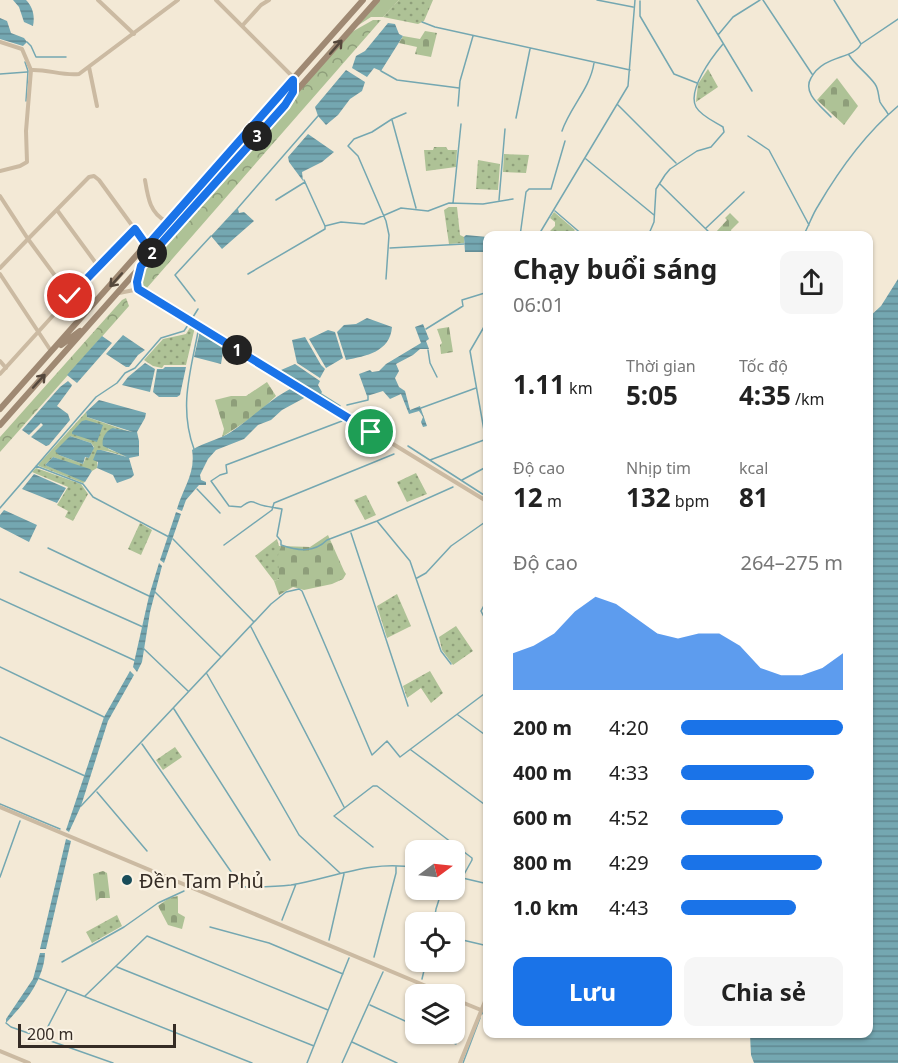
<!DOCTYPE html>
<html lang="vi">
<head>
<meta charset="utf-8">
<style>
	body { margin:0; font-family:"Noto Sans",sans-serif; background:#f6f6f6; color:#222; height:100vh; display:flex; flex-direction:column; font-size:22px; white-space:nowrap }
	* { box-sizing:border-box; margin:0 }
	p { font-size:20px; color:#767676 }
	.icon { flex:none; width:33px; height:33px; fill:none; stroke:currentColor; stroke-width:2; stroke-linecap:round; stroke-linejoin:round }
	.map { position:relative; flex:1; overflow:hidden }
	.side { position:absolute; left:483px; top:231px; width:390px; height:807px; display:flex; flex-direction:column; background:#fff; border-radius:12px; box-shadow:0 2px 4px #0004 }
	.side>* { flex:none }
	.needle { width:39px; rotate:75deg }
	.controls { position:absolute; left:405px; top:840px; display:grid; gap:12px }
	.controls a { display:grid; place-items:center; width:60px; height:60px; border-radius:12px; background:#fff; box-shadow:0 2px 4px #0004; font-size:30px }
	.scale { position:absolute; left:18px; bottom:15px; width:158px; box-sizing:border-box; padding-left:6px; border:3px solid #352c25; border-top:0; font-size:16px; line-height:21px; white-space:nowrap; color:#352c25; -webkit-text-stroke:4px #faf2e3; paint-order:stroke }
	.pin { position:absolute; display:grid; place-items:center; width:51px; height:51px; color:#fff; margin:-26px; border:3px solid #fff; border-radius:50%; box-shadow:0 2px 6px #0007 }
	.km { position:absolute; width:30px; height:30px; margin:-15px; border-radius:50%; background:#222; color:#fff; font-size:16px; line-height:30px; text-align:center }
	.round { display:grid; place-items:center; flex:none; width:63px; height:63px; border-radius:12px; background:#f6f6f6 }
	.summary { display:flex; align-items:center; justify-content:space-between; height:102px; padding:0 30px }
	h1 { font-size:27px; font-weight:700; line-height:45px }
	.stats { display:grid; grid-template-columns:repeat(3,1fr); gap:9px; height:102px; padding:6px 30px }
	.stats div { display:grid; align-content:center }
	.stats b { font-size:26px; font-weight:700 }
	.stats small { font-size:16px; font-weight:400 }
	.stats p { font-size:16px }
	.chart { height:168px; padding:12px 30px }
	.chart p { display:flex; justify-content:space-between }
	.chart svg { width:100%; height:108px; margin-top:6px; fill:#1a73e8; opacity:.7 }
	.primary-button { display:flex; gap:12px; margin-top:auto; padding:12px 30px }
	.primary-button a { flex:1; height:69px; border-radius:12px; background:#1a73e8; color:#fff; font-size:24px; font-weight:700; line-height:69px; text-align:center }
	.primary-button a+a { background:#f6f6f6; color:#222 }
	ul { padding:0 30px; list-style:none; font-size:20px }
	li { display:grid; grid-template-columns:96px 72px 1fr; align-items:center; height:45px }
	li i { height:15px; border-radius:8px; background:#1a73e8 }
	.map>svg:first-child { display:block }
</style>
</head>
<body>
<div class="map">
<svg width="898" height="1063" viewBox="0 0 898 1063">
	<defs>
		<pattern id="grass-dots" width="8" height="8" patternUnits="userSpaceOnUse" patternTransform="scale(1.5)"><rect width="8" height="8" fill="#aec296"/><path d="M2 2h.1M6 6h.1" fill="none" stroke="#8e9e7a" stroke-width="1.8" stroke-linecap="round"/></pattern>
		<pattern id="forest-crowns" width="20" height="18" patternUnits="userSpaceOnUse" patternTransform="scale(1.5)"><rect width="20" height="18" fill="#aec296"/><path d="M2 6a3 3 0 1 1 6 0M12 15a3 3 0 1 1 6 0" fill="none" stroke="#8e9e7a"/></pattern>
		<pattern id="cemetery-stones" width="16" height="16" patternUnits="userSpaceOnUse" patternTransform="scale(1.5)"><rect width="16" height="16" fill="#aec296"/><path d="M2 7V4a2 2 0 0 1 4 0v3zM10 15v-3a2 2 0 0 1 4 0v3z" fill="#8e9e7a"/></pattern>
		<pattern id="water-rules" width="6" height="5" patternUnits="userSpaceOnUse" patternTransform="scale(1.5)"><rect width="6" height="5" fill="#74a7b1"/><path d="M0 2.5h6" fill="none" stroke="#608890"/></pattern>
	</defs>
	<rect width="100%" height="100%" fill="#f3e9d6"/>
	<path fill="url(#grass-dots)" fill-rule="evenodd" d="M399,0H433L424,21L418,24L383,17Z
		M708,69L718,87L696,102L698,84Z
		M434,147H446L448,150H457L456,167L426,171L424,150H433Z
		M504,154L529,155L526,173L503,172Z
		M478,160L500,164L498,190L476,189Z
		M449,207H457L460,235L464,237V243L449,244L444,210Z
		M554,212L575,230L570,235H546L555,226V222L550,218Z
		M191,326L195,327L186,365H164L162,368L153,366L144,360L163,339L186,334Z
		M86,412L87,417L133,433L113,428L108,449L128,457L107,451L97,450V468L92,471L53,457L45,465L82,480L85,482L83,483L39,466L38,465ZM70,436L91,443L94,447L89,458L86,457L83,464L59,455Z
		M36,468L81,484L88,494L73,521L65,517L68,511L57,505L68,487L32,472Z
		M416,473L427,494L407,502L397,482Z
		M366,495L376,515L365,520L354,500Z
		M140,523L152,530L141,555L128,549Z
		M277,539L279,546H281L279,555V579L274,581L255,556Z
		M397,594L411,626L387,638L377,606Z
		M456,626L473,651L453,665L442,650L439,637Z
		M430,671L443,693L431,703L421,688L407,698L403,686Z
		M175,747L182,757L163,770L156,760Z
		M117,915L122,926L92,943L86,932Z"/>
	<path fill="url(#forest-crowns)" d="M380,0H399L383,17H371L357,26Z
		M373,20H381L146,289L143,288L140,280L145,264L350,33Z
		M126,298L129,306L0,452V437L122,300Z"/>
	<path fill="url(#cemetery-stones)" d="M425,31L437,33L431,57L415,54L417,47L399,43L403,36L420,39Z
		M837,78L858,106L844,125L817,100Z
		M730,213L739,222L731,230L732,234L720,235L716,232L727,220L725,218Z
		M449,327L453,352L441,354L440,345L442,343L437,329Z
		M267,382L276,396L257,414L222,437L224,429L215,400L231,396H246Z
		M328,535L344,571L346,574L343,579L332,584L304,590L293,587L279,595L274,581L279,579L278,555L281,546L310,547Z
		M103,871L107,873L110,898H100L96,901L93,874Z
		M178,896V913L185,917L182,929L168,925L158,906L169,898Z"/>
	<path fill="url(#water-rules)" d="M13,0H26C33,7 35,16 33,26L24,22L19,7Z
		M0,18L7,21L11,33L24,38L27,42L23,46L0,39Z
		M388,23L395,24L399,34L403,36L381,71L374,68L367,77L352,68L356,56L365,51Z
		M346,70L365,82L362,91L350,99L338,115L326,125L318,116L315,107Z
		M308,134L334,152L322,162L302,172L303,181L289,162L288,157Z
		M236,209H238L239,213L244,212L254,221L222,249L211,236Z
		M466,235L487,237V252H465L464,237Z
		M898,279V1063H754L751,1055L750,1034H868V318L881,306Z
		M367,318L392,327C390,352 366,356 346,360L337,332L344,325L356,324Z
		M423,324L429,339L426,341L429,349H420L413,355L396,364L399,371L395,378L399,387L405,391L410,410L420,406L427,426L423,427L421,422L423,417L419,411L409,414L401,394L390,399L383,391L367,396L359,374L370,370L372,372L379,371L386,364L421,343L415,327Z
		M328,330L335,332L343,358L326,368L309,339Z
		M200,331L224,346L221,364L194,357Z
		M123,335L145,350L138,355L129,367H126L106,354Z
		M102,336L112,343L77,383L67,375Z
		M305,337L321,365L325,369L320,378L297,363L292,340Z
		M145,363L155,369L150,392L122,385L128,377Z
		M295,364L320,381L318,385L322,392L320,395L281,372V370Z
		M165,367H186L180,395L177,397H159L153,392L157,369H163Z
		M68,381L72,385L71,387L57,406L68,414L70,420L49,445L46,446L31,437L43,425L41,423L29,435L22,430L60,387Z
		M292,388L306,397L282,410L271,420L258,425L244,439L216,450L208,459L200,475L201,480L206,482V485H199L186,500L182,511L177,509C183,488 196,473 192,450C204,442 219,440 231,432C252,418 270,399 292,388Z
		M99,400L146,413L145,418L137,432L139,441V456L129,458L134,475L131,478L117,483L113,475L97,468L98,462L93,460L97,450H101L127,457L103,446C101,439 106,430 113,428L133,432L87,417L86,412Z
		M86,420L103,425L97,442L72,434V432L82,421Z
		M70,436L91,443L94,448L89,458L85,457L83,464L59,455L55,451Z
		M53,457L90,469L92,471L85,482L47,466L45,465Z
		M34,474L66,488L57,503L22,489Z
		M4,510L37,525L29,542L0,527V515Z
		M176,512L181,514L164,563L160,560Z
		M159,563L162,566L150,612L142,662L137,672L133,667L149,596Z
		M130,671L134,675L108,721L81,806L69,832L66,830L104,717Z
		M66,839L71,841L46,949H40Z
		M40,953H45C44,980 24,1004 6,1023V1019L33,979Z"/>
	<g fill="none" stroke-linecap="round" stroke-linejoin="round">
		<path stroke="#74a7b1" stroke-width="1.5" d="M597,0L633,7
			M697,0L752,91
			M763,0L812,74
			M834,0L861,44L898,19
			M640,1V16L674,74L697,83
			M422,22L435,27L630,70
			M718,35L733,17L760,0
			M27,42L31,46L36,57H66
			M849,55C856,66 867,73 875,84C879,90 878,95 880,102C882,106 886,110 888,114
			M25,62L28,71L26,101
			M381,71L397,80L459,88
			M0,74L27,72
			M618,105L676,163
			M458,106L460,81L473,36
			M831,117C821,106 802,93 811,78C824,54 853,60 861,44
			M516,118L530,49
			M392,120L416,208
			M562,131C570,107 590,89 594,63
			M748,136L769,150L809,225
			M586,159L654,215
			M304,180L325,226L341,222L364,224L401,208L428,211L449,203L483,204L513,199
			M660,184L713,236
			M276,200L305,182
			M499,200L505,129
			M453,203L461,124
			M237,209L318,116
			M555,211L584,236
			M706,228L744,192
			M503,236H511
			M520,236L526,192L529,189H551L565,141
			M538,236L628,86L635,0
			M648,236L654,222L656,189L665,175L670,169L697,151L711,147L724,132L723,127C715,122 701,116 696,107C687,90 712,57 723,44
			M803,236C809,226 812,215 818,206C839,170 866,133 898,106
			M390,248L464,244
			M248,274L325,229V226
			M386,279L389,235L386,221L358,156L348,146L354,139L372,132L392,119L406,113
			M195,301L175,275L211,236
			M193,317L198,309
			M488,320L470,351L488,453
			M426,329L463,306L462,300L488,292
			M428,350L430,363L437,377
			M321,394L340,406
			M347,405L368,400V396
			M421,408L476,388
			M342,421L226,465L227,473L220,475L211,481L229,506L241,507C255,497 252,504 265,506C271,507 276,508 282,509L277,536L281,541V545C298,551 314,553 327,540L377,521L453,487
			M408,446L484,495L488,494
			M194,449C179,408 190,373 198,332
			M430,460L484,440
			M36,466L83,484L93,497L169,537
			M462,480L488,466
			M197,489L220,513
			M0,508L96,397L117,383L125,373L135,368L161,338L184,331L188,325
			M377,521L410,561L441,651L451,664
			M351,533L408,706
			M173,539L254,622
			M224,545L272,510L274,503L394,454
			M48,548L149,596
			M20,572L143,627
			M417,578L426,573L451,546L488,520
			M155,592L220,656
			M488,598L481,611L488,625
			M0,599L136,661
			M251,627L344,807
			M143,648L188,691
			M0,667L104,717
			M207,674L299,835L340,873
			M174,709L270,860
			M458,715L488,737
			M0,737L85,776
			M142,744L241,886L244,887C259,887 275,887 291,885C332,878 373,859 416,868
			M411,750L488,807
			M97,792L147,851
			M0,804L60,829
			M81,806L271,604L286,592L299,589L302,591L372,755L387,741L400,757L488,691
			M373,847L334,816L373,786H377L472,858V860L462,878
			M454,876L488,884
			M0,877L20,821
			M282,920L296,884
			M434,922L436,909L442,890
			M210,927L269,943L343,974
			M454,938L488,946
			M329,940L344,874
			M374,957L396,873V866
			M62,962L124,927L158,903L184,891
			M117,967L314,1046
			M38,978L252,1063
			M422,979L426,962
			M85,996L147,936L328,1010
			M370,1005L416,1026
			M482,1014L488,1000
			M6,1023L11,1027L113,1063
			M433,1034L456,1044
			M708,1034L712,1035
			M43,1036L67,990
			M352,1042L397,1063
			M307,1063L349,958
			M342,1063L383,972
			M463,1063L480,1018"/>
		<path stroke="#cbbaa2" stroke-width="4" d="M98,0L134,34
			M216,0L294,78
			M242,26L261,5L269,0
			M0,42L22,49L31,70L26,131L27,162L20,166L0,171
			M89,67L97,106
			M31,70C47,69 63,76 79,74L178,0
			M145,180C148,198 150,213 166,221
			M0,196L28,239L0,268
			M57,210L98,266
			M0,274L51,351
			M139,289L137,282L140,269
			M119,293L139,289L488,502
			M70,296L28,239L89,177L94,176L99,180L147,246
			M0,361L6,368
			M0,374L98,266L135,229
			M0,807L445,994
			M454,999L481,1010
			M0,1051L29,1063
			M460,1063L488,994"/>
		<path stroke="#9f8973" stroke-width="6" d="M61,345L80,331
			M0,409L363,0
			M0,425L377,0"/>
	</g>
	<defs><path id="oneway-shaft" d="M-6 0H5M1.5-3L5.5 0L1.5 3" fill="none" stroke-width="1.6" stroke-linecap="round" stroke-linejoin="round" transform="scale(1.5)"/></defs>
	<g stroke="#55483c">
		<use href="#oneway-shaft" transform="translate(336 47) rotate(-49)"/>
		<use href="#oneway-shaft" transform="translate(116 280) rotate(132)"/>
		<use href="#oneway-shaft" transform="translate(39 381) rotate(-48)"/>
	</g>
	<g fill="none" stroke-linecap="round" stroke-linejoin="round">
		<g stroke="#fff" stroke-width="12">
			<path id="route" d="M70,296L135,229L147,246L293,80V92L285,105L141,266L137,282L138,289L371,432"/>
		</g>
		<use href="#route" stroke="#1a73e8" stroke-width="8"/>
	</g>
	<circle fill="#184c59" stroke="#faf2e3" stroke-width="2" cx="127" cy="880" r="6"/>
	<g text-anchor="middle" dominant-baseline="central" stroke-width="4.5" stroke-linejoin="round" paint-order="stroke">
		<g font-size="20" fill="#352c25" stroke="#faf2e3" text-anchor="start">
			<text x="139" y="880">Đền Tam Phủ</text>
		</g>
	</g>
</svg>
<div class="controls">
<a><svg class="needle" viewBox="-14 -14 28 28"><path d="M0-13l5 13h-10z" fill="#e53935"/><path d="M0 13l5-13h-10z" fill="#767676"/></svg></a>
<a><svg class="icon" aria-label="locate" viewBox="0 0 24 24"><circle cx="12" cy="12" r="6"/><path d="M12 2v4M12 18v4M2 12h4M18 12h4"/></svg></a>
<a><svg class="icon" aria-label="layers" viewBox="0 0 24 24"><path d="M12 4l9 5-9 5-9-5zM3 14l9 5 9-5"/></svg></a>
</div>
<div class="scale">200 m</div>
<div class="pin" style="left:371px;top:432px;background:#1e9e55"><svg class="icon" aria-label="arrive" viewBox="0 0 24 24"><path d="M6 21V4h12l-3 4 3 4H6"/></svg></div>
<div class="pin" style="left:70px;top:296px;background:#d93025"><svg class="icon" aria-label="check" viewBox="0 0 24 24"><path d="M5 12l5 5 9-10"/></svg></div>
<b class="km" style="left:237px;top:350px">1</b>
<b class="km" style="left:152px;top:253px">2</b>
<b class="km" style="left:257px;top:136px">3</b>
<section class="side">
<div class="summary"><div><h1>Chạy buổi sáng</h1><p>06:01</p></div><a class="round"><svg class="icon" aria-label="share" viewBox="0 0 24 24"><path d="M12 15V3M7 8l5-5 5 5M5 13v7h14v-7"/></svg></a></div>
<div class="stats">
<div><b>1.11<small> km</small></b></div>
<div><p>Thời gian</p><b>5:05</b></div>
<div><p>Tốc độ</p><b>4:35<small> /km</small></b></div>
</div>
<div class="stats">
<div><p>Độ cao</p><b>12<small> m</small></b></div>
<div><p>Nhịp tim</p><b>132<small> bpm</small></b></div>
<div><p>kcal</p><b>81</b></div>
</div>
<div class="chart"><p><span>Độ cao</span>264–275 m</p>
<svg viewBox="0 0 160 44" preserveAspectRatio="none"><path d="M0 44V29L10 26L20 21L30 12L40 6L50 9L60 15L70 21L80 23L90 21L100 21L110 26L120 35L130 38L140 38L150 35L160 29V44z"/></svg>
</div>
<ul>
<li><b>200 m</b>4:20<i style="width:100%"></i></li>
<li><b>400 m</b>4:33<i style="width:82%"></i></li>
<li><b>600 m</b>4:52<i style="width:63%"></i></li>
<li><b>800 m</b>4:29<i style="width:87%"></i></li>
<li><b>1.0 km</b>4:43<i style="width:71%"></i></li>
</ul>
<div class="primary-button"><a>Lưu</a><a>Chia sẻ</a></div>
</section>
</div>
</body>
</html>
